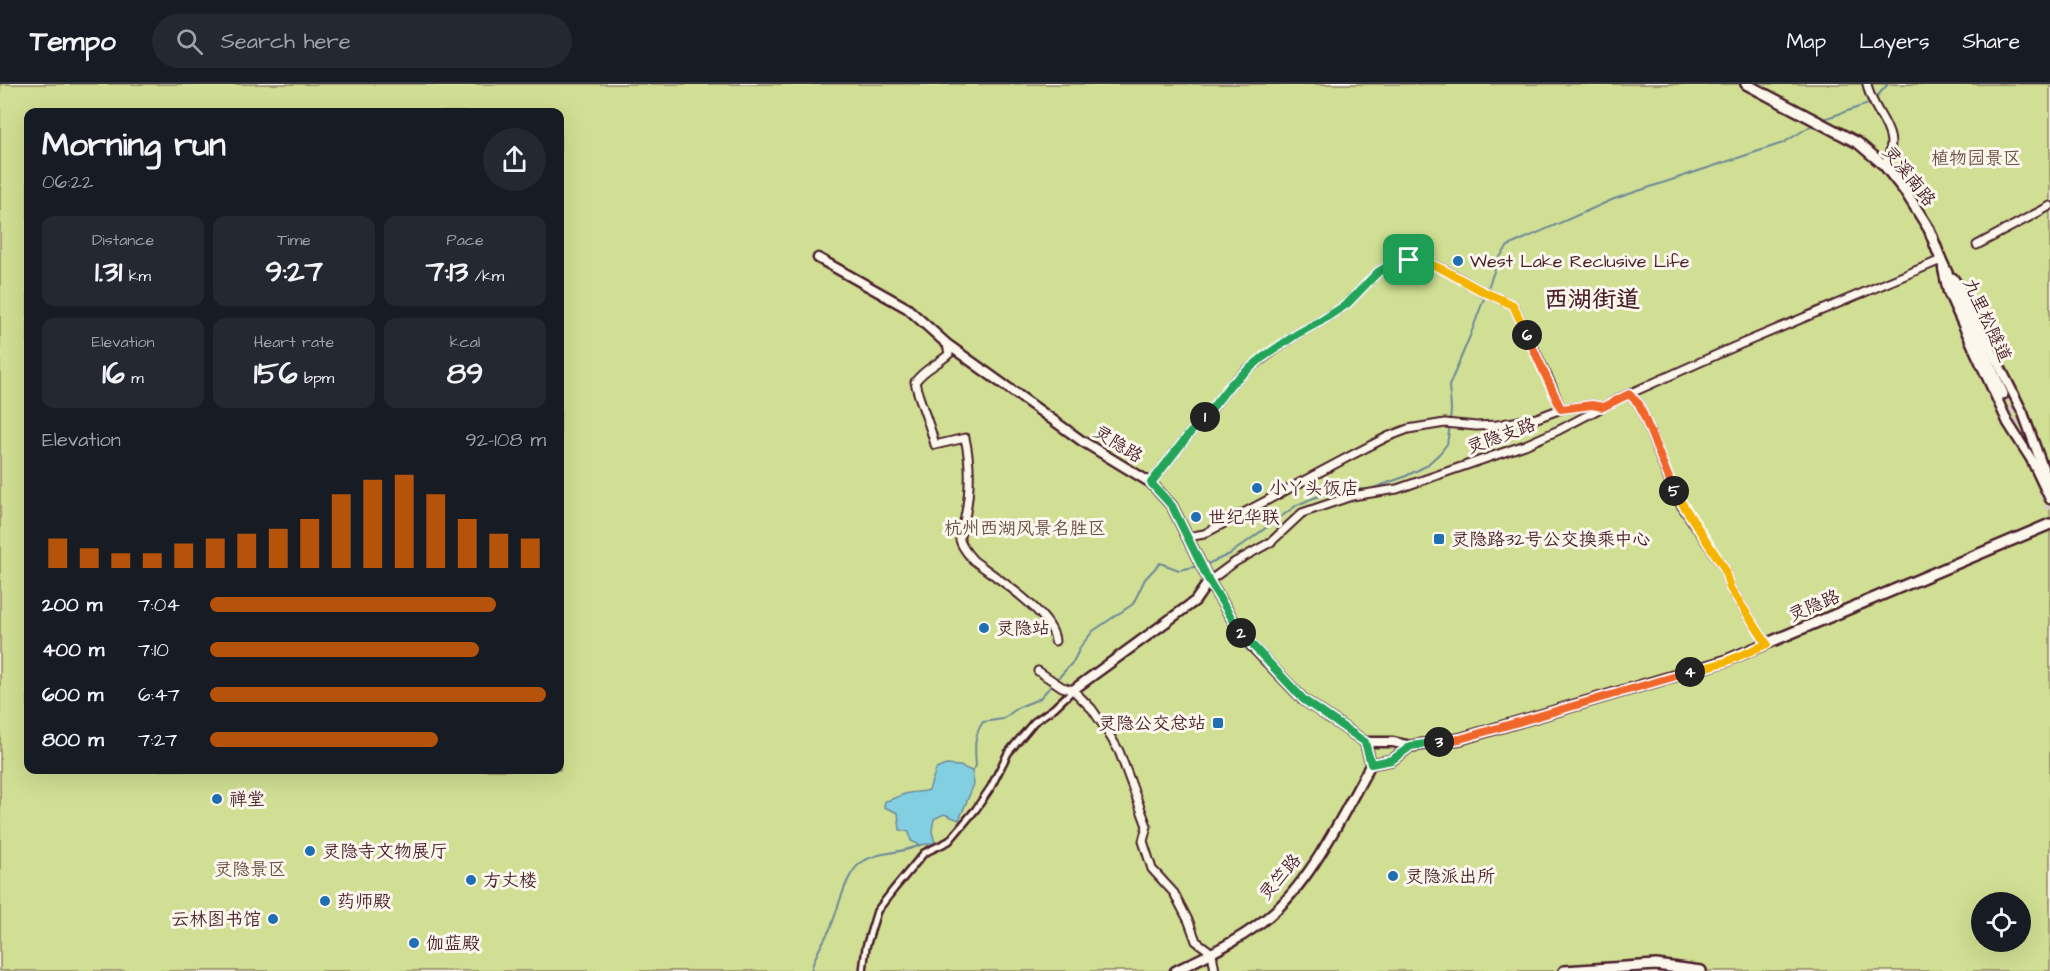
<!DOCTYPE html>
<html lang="en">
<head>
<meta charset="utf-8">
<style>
	body { margin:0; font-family:"Architects Daughter","LXGW WenKai TC",sans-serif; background:#242831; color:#f1f3f6; height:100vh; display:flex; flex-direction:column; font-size:22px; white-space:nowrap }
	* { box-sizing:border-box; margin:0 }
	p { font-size:20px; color:#9ea1a6 }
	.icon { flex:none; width:33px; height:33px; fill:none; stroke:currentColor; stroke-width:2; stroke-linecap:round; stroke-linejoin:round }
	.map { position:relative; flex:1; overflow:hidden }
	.sheet { position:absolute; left:24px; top:24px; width:540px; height:666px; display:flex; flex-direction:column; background:#171b24; border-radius:12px; box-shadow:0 6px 24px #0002 }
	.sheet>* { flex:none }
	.buttons { position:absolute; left:1971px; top:808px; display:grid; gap:12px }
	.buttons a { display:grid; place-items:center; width:60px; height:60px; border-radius:50%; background:#171b24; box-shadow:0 6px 24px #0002; font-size:30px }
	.pin { position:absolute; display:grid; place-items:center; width:51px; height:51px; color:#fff; margin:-26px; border-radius:12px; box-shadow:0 3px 9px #0006 }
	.km { position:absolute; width:30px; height:30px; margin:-15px; border-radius:50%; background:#222; color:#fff; font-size:16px; line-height:30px; text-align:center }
	.round { display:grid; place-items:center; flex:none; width:63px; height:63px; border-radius:32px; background:#242831 }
	.overview { display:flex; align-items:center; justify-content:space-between; height:102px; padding:0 18px }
	h1 { font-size:33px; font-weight:700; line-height:45px }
	.metrics { display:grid; grid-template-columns:repeat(3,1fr); gap:9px; height:102px; padding:6px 18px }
	.metrics div { display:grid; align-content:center; border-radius:12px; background:#242831; text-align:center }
	.metrics b { font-size:30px; font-weight:700 }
	.metrics small { font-size:16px; font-weight:400 }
	.metrics p { font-size:16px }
	.chart { height:168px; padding:12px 18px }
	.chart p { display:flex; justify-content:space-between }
	.chart svg { width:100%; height:108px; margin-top:6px; stroke:#b45309; stroke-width:6 }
	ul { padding:0 18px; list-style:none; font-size:20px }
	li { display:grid; grid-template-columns:96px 72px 1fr; align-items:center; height:45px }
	li i { height:15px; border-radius:8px; background:#b45309 }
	header { display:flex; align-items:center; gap:36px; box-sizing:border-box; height:84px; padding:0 30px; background:#171b24; border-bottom:2px solid #363941 }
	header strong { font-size:28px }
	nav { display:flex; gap:33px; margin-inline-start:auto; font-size:21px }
	.search { width:420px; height:54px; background:#242831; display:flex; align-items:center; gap:15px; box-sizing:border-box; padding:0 21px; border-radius:33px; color:#9ea1a6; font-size:22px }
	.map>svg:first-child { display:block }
</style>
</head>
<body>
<header>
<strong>Tempo</strong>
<div class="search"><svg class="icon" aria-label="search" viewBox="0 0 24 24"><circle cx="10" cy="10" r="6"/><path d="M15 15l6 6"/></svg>Search here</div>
<nav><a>Map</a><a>Layers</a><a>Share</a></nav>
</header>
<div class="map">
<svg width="2050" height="887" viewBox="0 0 2050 887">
	<rect width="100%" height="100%" fill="#fbf7ec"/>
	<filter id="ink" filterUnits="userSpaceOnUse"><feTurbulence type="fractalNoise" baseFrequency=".0167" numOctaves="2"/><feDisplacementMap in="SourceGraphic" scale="12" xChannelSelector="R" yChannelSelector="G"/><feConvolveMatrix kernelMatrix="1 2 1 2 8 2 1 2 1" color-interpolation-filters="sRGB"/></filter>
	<g filter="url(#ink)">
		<path fill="#d0df93" stroke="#8d7f5f" stroke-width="1.5" fill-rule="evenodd" d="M0,0H2050V887H0ZM28,28H560V686H28ZM1982,819H2020V858H1982Z"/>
		<path fill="#83cfe2" stroke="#6c8999" stroke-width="1.5" d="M946,681L960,682L972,687L974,700L959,736L944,730L934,735L932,747L935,759L920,761L911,757L909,748L900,746L898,729L884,723L885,717C895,715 901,710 909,709C916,707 921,709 929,706L936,685Z"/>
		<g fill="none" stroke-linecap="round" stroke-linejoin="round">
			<path stroke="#6c8999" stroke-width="2" d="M1821,36L1871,19L1888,0
				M1205,481L1230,470L1297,421L1321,411L1349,404L1368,406L1404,393L1426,382L1440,369L1447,360L1450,341L1451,324L1449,302L1470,252L1499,174L1508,162L1614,115L1783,59L1814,40
				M972,687L976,682C975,665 973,652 983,638L1003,635L1019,623L1039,615L1073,578L1081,562L1093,547L1133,520L1145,495L1160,479L1179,486L1199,482
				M811,887C814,871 823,859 830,845C838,827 845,789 862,778C879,767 902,770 920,761"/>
			<path stroke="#d8ccc5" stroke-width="9" stroke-dasharray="9 4.5" stroke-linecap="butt" d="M2003,310L2022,356
				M2043,407L2050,425"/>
			<g stroke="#4a1f2b" stroke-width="10">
				<path id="pedestrian" d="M863,887L866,863L877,827L894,805L924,769L949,757L976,725L991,703L1008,669L1034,638L1054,624L1073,606"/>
			</g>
			<g stroke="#4a1f2b" stroke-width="11">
				<path id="minor" d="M1867,0C1872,31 1905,48 1884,81
					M1977,161L2050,122
					M947,260L949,270C937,281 924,285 915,298C920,320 930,340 935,361L965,354C971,380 970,411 964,438C963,444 959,450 960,456C962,464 968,470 973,476C994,492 1054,530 1055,557
					M1629,310L1639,320L1675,412L1724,484L1730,504L1767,560
					M1151,399L1190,349L1212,325L1231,300L1247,286L1297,250L1321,237L1347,220L1378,188L1390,181L1409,176L1427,178L1445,186L1480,206L1513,221L1551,300L1561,325L1592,321L1603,323
					M1188,453L1204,450L1352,371L1387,353L1408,345L1445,339L1476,342L1497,341L1537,334L1561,325
					M1209,497L1235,478L1271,458L1302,429L1352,412L1397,405L1525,361L1559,346L1622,313L1734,263L1941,176
					M1038,587L1062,603L1073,606L1092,625L1107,647L1119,667L1147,742L1143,757L1152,785L1174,809L1189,838L1196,857L1212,869L1215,887"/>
			</g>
			<g stroke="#4a1f2b" stroke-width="13">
				<path id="tertiary" d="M818,174L907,224L947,260L1082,357L1151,399L1172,422L1209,497L1244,554L1304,616L1365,658
					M1943,185L1948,208L2008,339L2031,375L2050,415
					M1953,194L1962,207L2023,329L2050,403
					M1073,606L1195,517L1209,497
					M1365,658H1393L1411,662
					M1365,658L1371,680
					M1371,680L1392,676L1411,662
					M1175,887C1210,870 1247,853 1276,826C1315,790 1345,726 1371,680"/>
			</g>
			<g stroke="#4a1f2b" stroke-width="14">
				<path id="secondary" d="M1746,0L1858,59L1884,81L1907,110L1929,145L1941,176L2003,310
					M1411,662L1460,655L1725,577L2050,440
					M1564,887L1656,881L1701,887"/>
			</g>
			<use href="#pedestrian" stroke="#fbf7ec" stroke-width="5"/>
			<use href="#minor" stroke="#fbf7ec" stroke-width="7"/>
			<use href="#tertiary" stroke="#fbf7ec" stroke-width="8"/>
			<use href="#secondary" stroke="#fbf7ec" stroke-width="9"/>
		</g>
	</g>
	<g fill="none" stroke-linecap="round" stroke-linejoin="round" filter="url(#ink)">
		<g stroke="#fff" stroke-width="12">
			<path id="split-1" d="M1205,333L1231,300L1262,274L1297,250L1321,237L1347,220L1378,188L1390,181L1409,176"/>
		</g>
		<g stroke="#fff" stroke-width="12">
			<path id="split-2" d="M1205,333L1190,349L1151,399L1172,422L1209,497L1241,549"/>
		</g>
		<g stroke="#fff" stroke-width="12">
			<path id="split-3" d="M1241,549L1304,616L1365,658L1371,680L1392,676L1411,662L1439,658"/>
		</g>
		<g stroke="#fff" stroke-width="12">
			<path id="split-4" d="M1439,658L1460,655L1690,588"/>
		</g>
		<g stroke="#fff" stroke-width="12">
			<path id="split-5" d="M1674,407L1724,484L1730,504L1767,560L1725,578L1690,588"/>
		</g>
		<g stroke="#fff" stroke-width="12">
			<path id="split-6" d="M1527,251L1561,325L1592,321L1603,323L1629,310L1639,320L1674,407"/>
		</g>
		<g stroke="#fff" stroke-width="12">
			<path id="split-7" d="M1409,176L1427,178L1444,186L1480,206L1513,221L1527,251"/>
		</g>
		<use href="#split-1" stroke="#22a559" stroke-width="8"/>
		<use href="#split-2" stroke="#22a559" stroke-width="8"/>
		<use href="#split-3" stroke="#22a559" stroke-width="8"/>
		<use href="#split-4" stroke="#f0652b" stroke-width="8"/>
		<use href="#split-5" stroke="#f5b400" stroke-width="8"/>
		<use href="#split-6" stroke="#f0652b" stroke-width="8"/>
		<use href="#split-7" stroke="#f5b400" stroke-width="8"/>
	</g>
	<g fill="#1f6fb2" stroke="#fbf7ec" stroke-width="2">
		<circle cx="1458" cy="177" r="6"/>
		<circle cx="1257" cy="404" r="6"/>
		<circle cx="1196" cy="433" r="6"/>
		<rect x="1433" y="449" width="12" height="12" rx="3"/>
		<circle cx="984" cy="544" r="6"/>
		<rect x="1212" y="633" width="12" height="12" rx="3"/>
		<circle cx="217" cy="715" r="6"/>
		<circle cx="310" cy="767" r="6"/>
		<circle cx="1393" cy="792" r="6"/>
		<circle cx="471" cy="796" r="6"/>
		<circle cx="325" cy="817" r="6"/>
		<circle cx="273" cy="835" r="6"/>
		<circle cx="414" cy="859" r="6"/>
	</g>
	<g text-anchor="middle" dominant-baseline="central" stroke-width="6" stroke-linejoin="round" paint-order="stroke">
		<g font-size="18" fill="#6c4f45" stroke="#fbf7ec">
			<text x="1976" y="74">植物园景区</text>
			<text x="1025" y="444">杭州西湖风景名胜区</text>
			<text x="250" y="785">灵隐景区</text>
		</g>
		<g font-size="18" fill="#4a1f2b" stroke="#fbf7ec">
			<text transform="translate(1909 92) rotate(51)">灵溪南路</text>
			<text transform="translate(1987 236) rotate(65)">九里松隧道</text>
			<text transform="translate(1501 352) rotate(-20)">灵隐支路</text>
			<text transform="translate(1118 360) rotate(32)">灵隐路</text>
			<text transform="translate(1814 522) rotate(-23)">灵隐路</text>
			<text transform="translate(1280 793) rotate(-49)">灵竺路</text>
		</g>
		<g font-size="18" fill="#4a1f2b" stroke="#fbf7ec" text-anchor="start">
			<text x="1470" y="177">West Lake Reclusive Life</text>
			<text x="1269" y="404">小丫头饭店</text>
			<text x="1208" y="433">世纪华联</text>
			<text x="1451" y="455">灵隐路32号公交换乘中心</text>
			<text x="996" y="544">灵隐站</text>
			<text x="1206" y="639" text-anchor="end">灵隐公交总站</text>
			<text x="229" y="715">禅堂</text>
			<text x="322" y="767">灵隐寺文物展厅</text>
			<text x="1405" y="792">灵隐派出所</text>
			<text x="483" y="796">方丈楼</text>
			<text x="337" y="817">药师殿</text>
			<text x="261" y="835" text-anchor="end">云林图书馆</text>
			<text x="426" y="859">伽蓝殿</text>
		</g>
		<g font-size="24" font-weight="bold" fill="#4a1f2b" stroke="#fbf7ec">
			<text x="1592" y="216">西湖街道</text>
		</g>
	</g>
</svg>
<div class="buttons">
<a><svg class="icon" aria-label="locate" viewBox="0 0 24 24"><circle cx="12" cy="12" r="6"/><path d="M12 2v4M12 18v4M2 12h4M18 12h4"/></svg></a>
</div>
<div class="pin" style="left:1409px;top:176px;background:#1e9e55"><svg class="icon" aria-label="arrive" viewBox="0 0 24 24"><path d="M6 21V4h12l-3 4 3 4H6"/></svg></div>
<b class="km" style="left:1205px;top:333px">1</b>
<b class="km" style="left:1241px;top:549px">2</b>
<b class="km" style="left:1439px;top:658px">3</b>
<b class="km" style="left:1690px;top:588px">4</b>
<b class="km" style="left:1674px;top:407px">5</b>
<b class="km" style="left:1527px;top:251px">6</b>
<section class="sheet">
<div class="overview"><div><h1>Morning run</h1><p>06:22</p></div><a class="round"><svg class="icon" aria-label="share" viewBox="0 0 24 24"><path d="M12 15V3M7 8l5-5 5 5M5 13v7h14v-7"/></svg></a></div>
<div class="metrics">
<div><p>Distance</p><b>1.31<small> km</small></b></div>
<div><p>Time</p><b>9:27</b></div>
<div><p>Pace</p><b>7:13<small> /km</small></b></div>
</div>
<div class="metrics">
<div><p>Elevation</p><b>16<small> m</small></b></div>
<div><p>Heart rate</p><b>156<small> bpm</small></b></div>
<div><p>kcal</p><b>89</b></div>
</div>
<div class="chart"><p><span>Elevation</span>92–108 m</p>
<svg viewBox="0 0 160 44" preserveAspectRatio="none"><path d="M5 44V32M15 44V36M25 44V38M35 44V38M45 44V34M55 44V32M65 44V30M75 44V28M85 44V24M95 44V14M105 44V8M115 44V6M125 44V14M135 44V24M145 44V30M155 44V32"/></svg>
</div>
<ul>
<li><b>200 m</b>7:04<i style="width:85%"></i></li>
<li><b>400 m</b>7:10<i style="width:80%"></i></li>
<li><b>600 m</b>6:47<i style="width:100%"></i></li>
<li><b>800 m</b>7:27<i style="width:68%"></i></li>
</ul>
</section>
</div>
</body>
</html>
